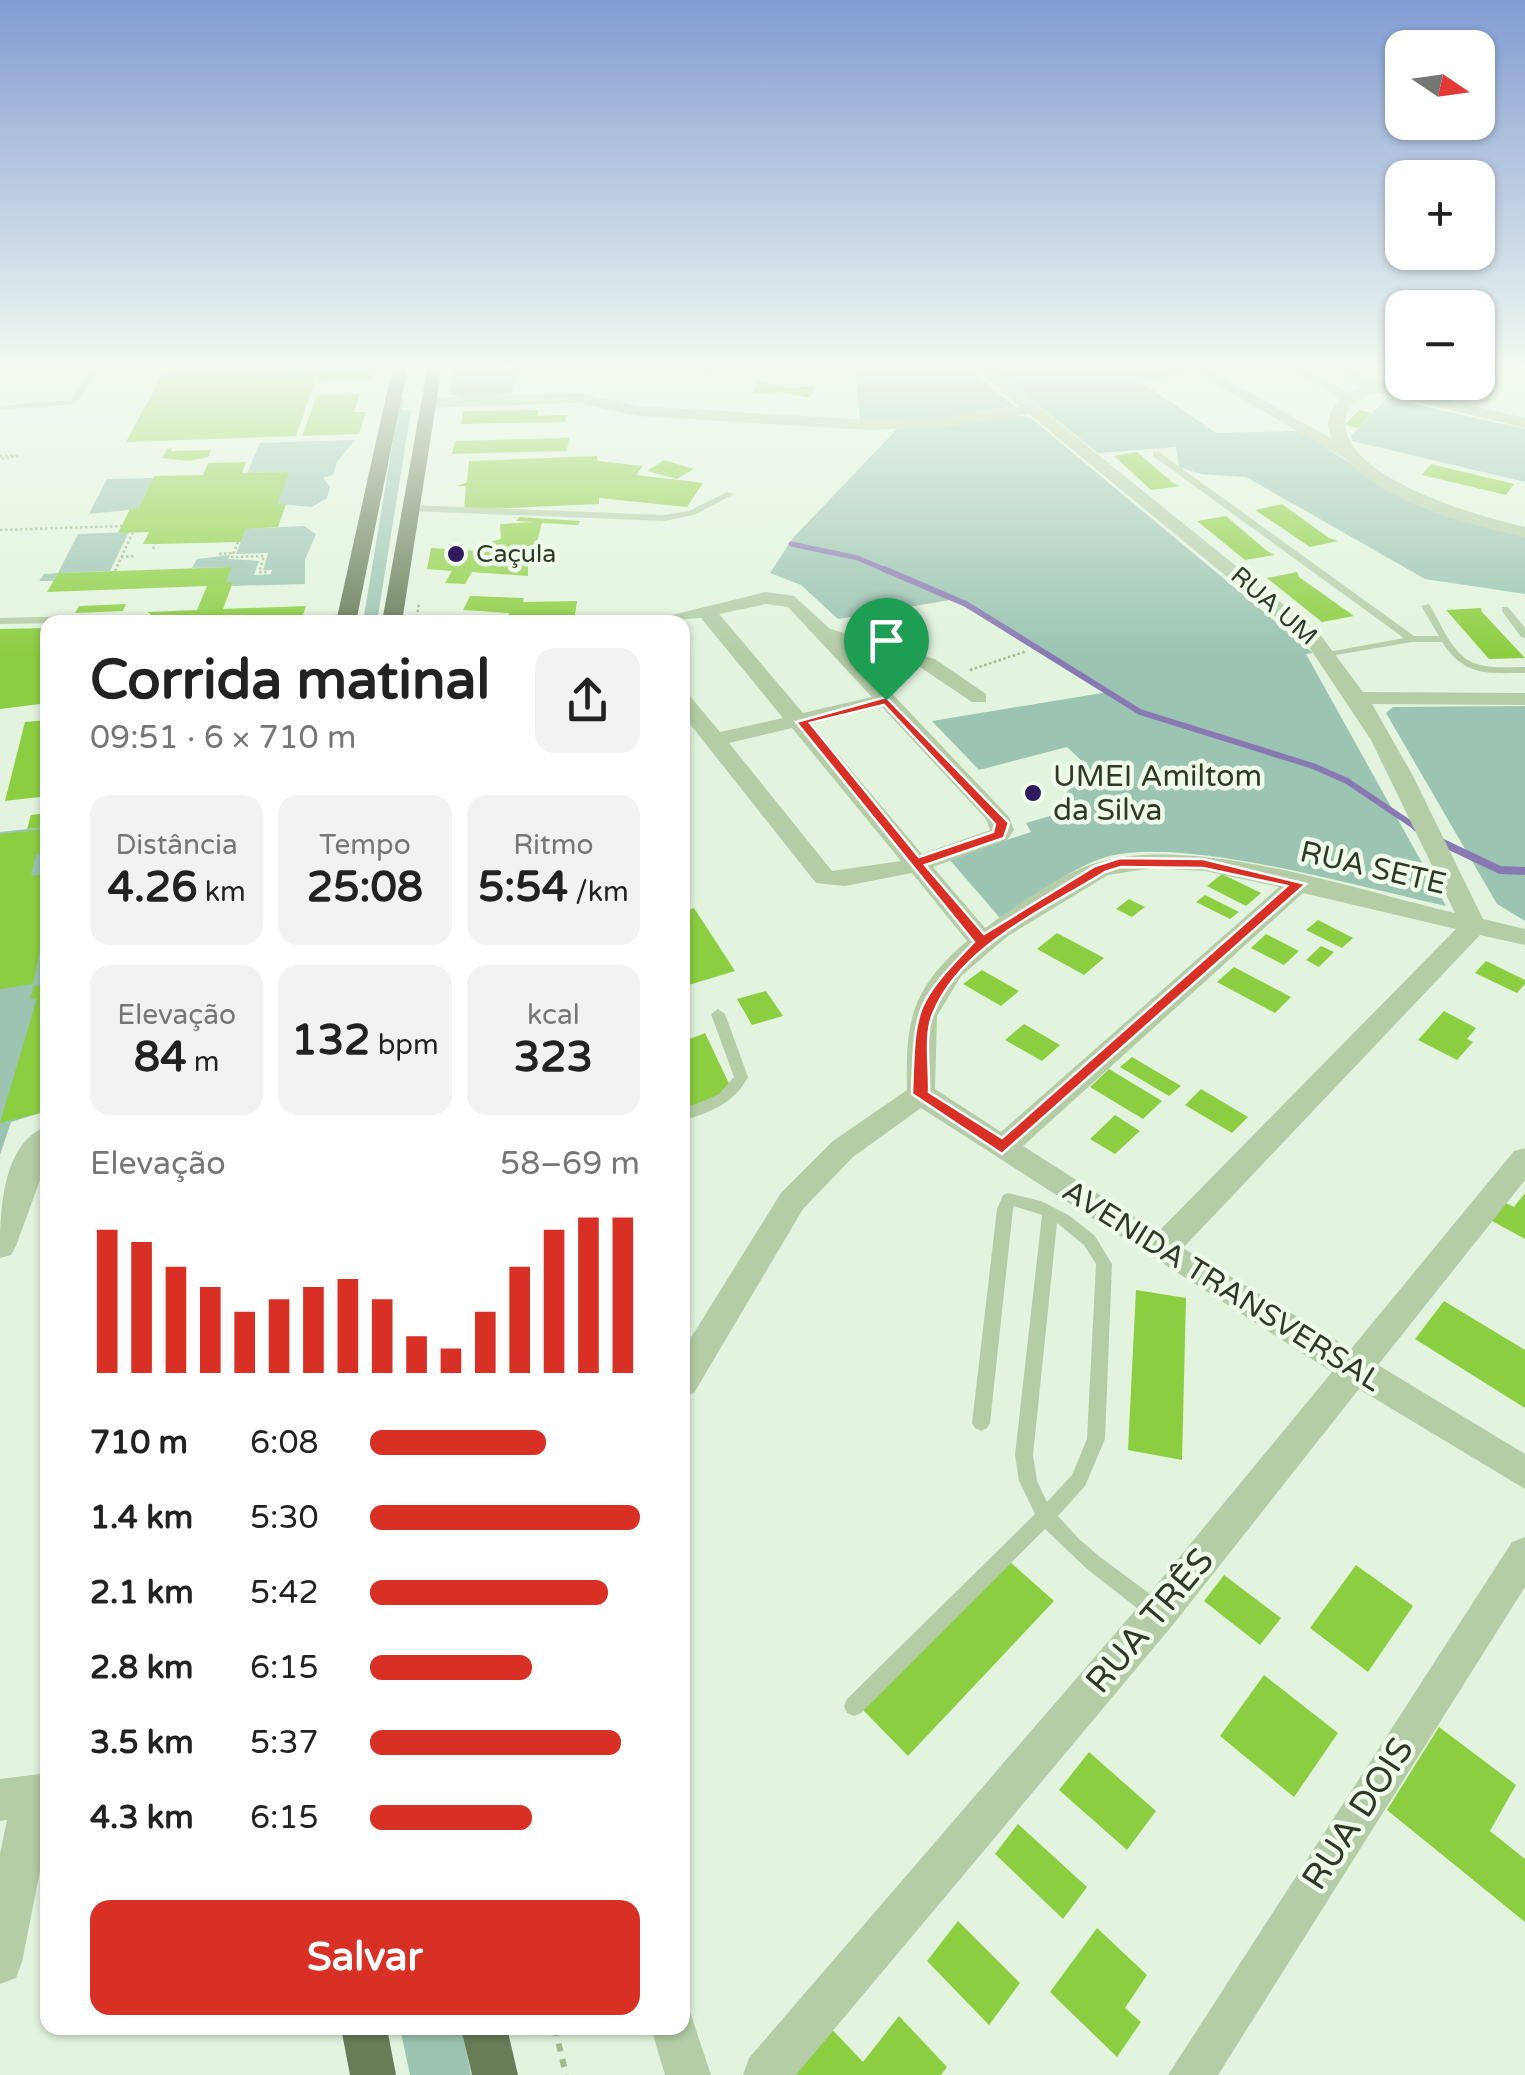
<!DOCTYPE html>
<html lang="pt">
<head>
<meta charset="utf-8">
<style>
	body { margin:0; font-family:"Varela Round",sans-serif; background:#f2f2f2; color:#222; height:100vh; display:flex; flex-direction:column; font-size:38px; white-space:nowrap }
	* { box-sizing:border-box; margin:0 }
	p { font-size:32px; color:#767676 }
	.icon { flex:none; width:55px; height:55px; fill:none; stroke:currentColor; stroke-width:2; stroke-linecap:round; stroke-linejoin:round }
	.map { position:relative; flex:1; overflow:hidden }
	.drawer { position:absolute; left:40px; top:615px; width:650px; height:1420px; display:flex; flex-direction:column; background:#fff; border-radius:20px; box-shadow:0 2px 8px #0004 }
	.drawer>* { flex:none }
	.needle { width:65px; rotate:103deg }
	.tools { position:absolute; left:1385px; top:30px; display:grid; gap:20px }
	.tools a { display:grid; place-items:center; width:110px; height:110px; border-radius:20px; background:#fff; box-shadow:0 2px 8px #0004; font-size:50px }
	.pin { position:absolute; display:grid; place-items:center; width:85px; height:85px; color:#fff; margin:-102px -42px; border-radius:50% 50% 50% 0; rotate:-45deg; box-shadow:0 0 10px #0007 }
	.pin .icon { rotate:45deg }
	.round { display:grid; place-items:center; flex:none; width:105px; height:105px; border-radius:20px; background:#f2f2f2 }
	.headline { display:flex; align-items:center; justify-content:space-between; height:170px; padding:0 50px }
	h1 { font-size:55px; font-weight:700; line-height:75px }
	.metrics { display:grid; grid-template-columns:repeat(3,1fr); gap:15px; height:170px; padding:10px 50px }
	.metrics div { display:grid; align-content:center; border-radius:20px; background:#f2f2f2; text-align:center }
	.metrics b { font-size:42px; font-weight:700 }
	.metrics small { font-size:28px; font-weight:400 }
	.metrics p { font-size:28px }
	.chart { height:280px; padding:20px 50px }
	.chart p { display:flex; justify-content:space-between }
	.chart svg { width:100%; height:180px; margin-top:10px; stroke:#d93025; stroke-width:6 }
	.cta { display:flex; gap:20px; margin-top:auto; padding:20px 50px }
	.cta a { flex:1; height:115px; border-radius:20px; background:#d93025; color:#fff; font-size:40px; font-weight:700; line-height:115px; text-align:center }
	ul { padding:0 50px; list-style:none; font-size:32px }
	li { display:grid; grid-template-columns:160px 120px 1fr; align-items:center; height:75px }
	li i { height:25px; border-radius:12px; background:#d93025 }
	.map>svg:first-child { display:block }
</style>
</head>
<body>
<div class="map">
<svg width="1525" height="2075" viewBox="0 0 1525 2075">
	<rect width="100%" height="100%" fill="#e2f4dd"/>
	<path fill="#9bc4b2" d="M455,365H532L520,367L511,394L466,398L450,394Z
		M855,365H965L1014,406L943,418L860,421Z
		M987,365H1188L1198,371L1141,382L1216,433L1300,431L1378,481L1525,536V594L1425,579L1246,477L1201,474L1179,467L1176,447L1098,453Z
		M400,398H404L402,410H411L377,622H363Z
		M1387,398L1525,429V482L1352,441L1351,436Z
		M1019,416L1031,418L1313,653L1306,654L1446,906C1362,888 1183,835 1106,857C1070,868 1032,899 1000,918L949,859L1031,832L1026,823L1050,816L1086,765L1067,747L979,770L932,721L1108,692L956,599L838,619L801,585L770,573L793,538L898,428Z
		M355,440L337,462L333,475L323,478L330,487L327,498L312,507L278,504L288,472L247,473L260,443Z
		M153,478L138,509L89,514L107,479Z
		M304,526L316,534L305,560V584L232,586L233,582H226L231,567L192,568L197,559L230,555L229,559L259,561L254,575L271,574L272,570H263L268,553L236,554L246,529Z
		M129,532L110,571L58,573L53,581H39L44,574L58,573L78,534Z
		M1525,706V921L1497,904L1386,713L1393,707Z
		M47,827V1111L11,1122L0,1155V832Z
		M400,2028H462L471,2075H410Z"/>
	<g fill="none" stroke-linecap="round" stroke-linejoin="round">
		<path stroke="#8979b3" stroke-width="5" d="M791,544L858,558L890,572"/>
		<path stroke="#8979b3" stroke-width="6" d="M884,569L966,604L1140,712L1313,766L1347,781L1420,830"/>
		<path stroke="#8979b3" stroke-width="8" d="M1416,827L1420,830
			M1441,842L1500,870L1525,871"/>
	</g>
	<path fill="#8cce41" d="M323,365H370L376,366L371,380L317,381Z
		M659,365L689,366L715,365L708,376L686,371L652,372Z
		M320,368L296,436L126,442L163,373Z
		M758,381L789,388L816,386L810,398L779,392L752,394Z
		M360,394L354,412H366L359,434L302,436L317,395Z
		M538,410L537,416L567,415L566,422L461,424L463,411Z
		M1359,410L1372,413L1358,428L1345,425Z
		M569,438L567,451L452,454L455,441Z
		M172,448L171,451L211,450L208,457L190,461L162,458L167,449Z
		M1137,452L1173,483L1180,486L1151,490L1114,456Z
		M597,456L598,461L643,466L636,475L703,483L687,507L599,498V504L464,510L466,486H457L467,482L469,461Z
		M664,460L694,469L677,479L647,471Z
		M246,462L242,473L289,472L278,504H286L278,527L246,529L241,542L158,544H143L149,532L118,533L130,509H138L154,476L203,475L208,463Z
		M1431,464L1514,484L1506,495L1422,475Z
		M1282,504L1329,538L1338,541L1310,547L1255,510Z
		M1226,516L1267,551L1275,555L1245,560L1197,521Z
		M519,517L580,521L578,525L542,523L534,554H528V576L472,572L465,584L445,583L452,571L427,569L431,548L478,551L481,544L501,539L500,524L533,522L516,521Z
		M232,567L226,582H233L223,609L306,606L303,615L193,621L156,620L148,612L197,610L207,586L47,592L58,573Z
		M1297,572L1299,577L1354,616L1322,622L1267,578Z
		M470,596L524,598L523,602L577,601L574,622H508L509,613L463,610Z
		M126,604L123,611L75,613L79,606Z
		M1481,608L1482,612L1525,658L1489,659L1446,610Z
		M48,628V703L0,709V629Z
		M48,720V796L5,801L25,722Z
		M48,813V827L27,829L31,815Z
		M48,829V853L36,854L31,876L48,874V913L33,984L0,989V834Z
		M1222,874L1261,893L1246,906L1207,886Z
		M1205,895L1239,912L1230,919L1196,902Z
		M1129,899L1145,907L1132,917L1116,909Z
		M694,908L735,971L682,987V912Z
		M1318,920L1353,938L1342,948L1306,930Z
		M1057,933L1104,958L1084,975L1037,949Z
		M1266,934L1299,951L1284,965L1251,948Z
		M1321,946L1334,952L1319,967L1306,960Z
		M1486,961L1525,980V984L1517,993L1475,973Z
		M1234,967L1291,997L1275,1013L1217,982Z
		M982,970L1019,991L1001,1006L963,984Z
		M48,985V1111L0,1123L37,998L30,999L34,986Z
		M766,991L783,1016L752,1025L737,999Z
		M1444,1011L1476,1028L1467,1039L1473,1042L1457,1060L1418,1040Z
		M1024,1024L1060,1045L1042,1061L1005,1040Z
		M705,1033L733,1092L682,1109V1042Z
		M1132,1057L1181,1086L1169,1096L1120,1067Z
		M1109,1069L1162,1101L1143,1119L1090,1087Z
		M1201,1089L1248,1117L1232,1133L1185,1105Z
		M1115,1115L1140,1131L1115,1154L1090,1139Z
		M1525,1193V1239L1492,1221L1506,1203L1514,1207Z
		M1136,1290L1186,1298L1182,1460L1128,1450Z
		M1444,1301L1525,1350V1408L1415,1339Z
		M1009,1561L1054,1601L908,1756L863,1710Z
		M1356,1565L1413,1606L1368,1672L1310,1628Z
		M1224,1575L1281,1618L1260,1645L1204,1601Z
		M1264,1675L1338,1733L1294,1797L1220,1736Z
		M1439,1727L1516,1785L1490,1831L1525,1859V1922L1387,1810Z
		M1089,1752L1156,1811L1127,1850L1059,1790Z
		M1018,1824L1087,1887L1063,1919L995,1854Z
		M958,1921L1020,1983L989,2025L927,1961Z
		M1097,1928L1147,1975L1125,2008L1141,2022L1117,2057L1050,1992Z
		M899,2016L947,2067L941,2075H783L825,2022L863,2062Z"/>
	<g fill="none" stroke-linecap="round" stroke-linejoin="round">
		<path stroke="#9fb991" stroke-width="2.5" stroke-dasharray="2.5 2.5" stroke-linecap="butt" d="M0,456H17L0,459
			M0,530L122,526
			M238,542L232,557L264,556L259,572H268
			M153,549L155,544
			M219,554L234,553
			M121,557L136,556
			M115,571L133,532
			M416,622L419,603
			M970,670L1027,651"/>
		<path stroke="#9fb991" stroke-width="6" stroke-dasharray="8 8" stroke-linecap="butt" d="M555,2028L566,2075"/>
		<path fill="#b4cda7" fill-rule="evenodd" d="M95,365H103L75,404L0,410V406L70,400Z
			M1153,452H1159L1414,636H1439L1421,606L1429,604C1441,623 1452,655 1474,663C1490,669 1509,667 1525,667V673C1487,673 1465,677 1442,642H1412L1324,657L1323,655L1328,652L1404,638L1153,456Z
			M727,492L734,494L694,515L664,521L411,511L407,508L411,505L664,515L689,511Z
			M1502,607H1508L1525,628V638L1521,637L1502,611Z
			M346,614L349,615V619L309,622H269L274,619Z
			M119,615L136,622L0,624V618Z
			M718,1009L725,1014L748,1077C734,1104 710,1112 682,1121V1110L719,1094L734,1077L711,1014Z
			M1008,1193L1041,1201L1070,1216L1095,1236L1112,1264L1105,1439L1085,1486L1058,1516L1079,1539L1100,1557L1165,1605L1168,1612L1165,1619L1158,1621L1151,1619L1087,1569L1045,1529L861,1713L854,1716L847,1713L844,1706L847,1699L1035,1514L1019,1481L1015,1455L1042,1215L1014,1206L1013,1209L990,1423L987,1428L981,1431L975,1428L972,1423L997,1209L1003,1195ZM1057,1223L1084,1245L1096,1264L1087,1439L1072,1475L1047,1502L1037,1481L1033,1455Z"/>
		<path fill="#b4cda7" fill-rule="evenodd" d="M971,365H987L1319,633L1363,692L1525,693V705L1372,704L1413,776L1483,919L1525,929V945L1480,935L1183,1248L1351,1349L1514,1151L1525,1148V1180L1378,1365L1525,1454V1489L1359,1389L1172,1626L796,2075H743L749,2058L1144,1600L1332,1372L921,1108L853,1157L803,1209L694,1393L682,1397V1352L781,1193L833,1141L907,1090C905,1020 912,988 967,941L912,873L845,886L816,883L682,714V693L689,695L720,732L783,718L701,618L643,622L766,592L794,596L830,629L935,659L986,694V702H972L920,667L846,645L1009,817L1014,830L1007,840L933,867L985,928C1014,907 1062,873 1096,863C1192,833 1356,890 1455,913L1371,740L1305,641L1029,414L947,427L869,430L638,416L579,403L429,408L421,403L429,398L579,393L638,406L869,420L947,417L1019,406ZM766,604L788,607L872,697L803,713L719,614ZM882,707L986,819L990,830L922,854L812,724ZM792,728L901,861L832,871L729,743ZM1153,868L1205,871L1279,887L1001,1132L935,1089L937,1016L961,976L1008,936L1108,875ZM1303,893L1456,929L1158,1232L1023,1146Z
			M1183,365H1201L1360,455L1346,459Z
			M1282,365H1300L1357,398L1344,401Z
			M1326,365H1345L1382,385L1525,418V428L1372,391Z
			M48,1126V1158L16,1246L11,1255L0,1258C0,1217 0,1142 48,1126Z
			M1525,1537V1587L1218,2075H1168L1512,1542Z
			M48,1773V1830L22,1962L16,1978L0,1984V1854L7,1820L0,1821V1779Z
			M682,2009L690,2012L711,2075H665L651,2028H682Z"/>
		<path fill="#b4cda7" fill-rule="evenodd" d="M1402,377L1407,385L1367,395L1348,409C1323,474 1481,517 1525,527V537C1465,524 1346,495 1328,427C1330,388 1372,384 1402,377Z"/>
		<path fill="#687c58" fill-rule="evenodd" d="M393,365H408L356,622H336Z
			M428,365H442L402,622H382Z
			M341,2028H387L396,2075H350Z
			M461,2028H507L518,2075H472Z"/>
	</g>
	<linearGradient id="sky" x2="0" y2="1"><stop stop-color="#829cd3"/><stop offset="0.56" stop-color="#f2faf0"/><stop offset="1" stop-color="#f2faf0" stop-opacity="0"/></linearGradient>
	<rect width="1525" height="656" fill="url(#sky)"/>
	<path fill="#d93025" stroke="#fff" stroke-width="2.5" fill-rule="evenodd" d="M886,697L1009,823L1004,838L925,865L984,934L1095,866L1120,858L1203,859L1306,884L1002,1154L912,1094C915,1008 913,1005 974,942L796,722ZM884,705L995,824L993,832L919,857L810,723ZM1121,867L1203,868L1287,886L1002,1138L929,1092C930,1069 924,1035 933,1014C960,946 1046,909 1105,872Z"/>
	<g fill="#2e1b5e" stroke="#eefbea" stroke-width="4">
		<circle cx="456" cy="554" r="10"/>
		<circle cx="1033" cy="793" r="10"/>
	</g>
	<g text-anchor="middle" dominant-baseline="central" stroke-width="9" stroke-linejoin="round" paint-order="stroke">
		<g font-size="25" fill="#303928" stroke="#eefbea" text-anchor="start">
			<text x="476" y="554">Caçula</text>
		</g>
		<g font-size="25" fill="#303928" stroke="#eefbea">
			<text transform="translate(1274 606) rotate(41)">RUA UM</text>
		</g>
		<g font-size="30" fill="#303928" stroke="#eefbea" text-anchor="start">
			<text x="1053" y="776">UMEI Amiltom<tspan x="1053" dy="34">da Silva</tspan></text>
		</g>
		<g font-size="30" fill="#303928" stroke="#eefbea">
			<text transform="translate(1373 868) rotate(13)">RUA SETE</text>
			<text transform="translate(1222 1286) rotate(32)">AVENIDA TRANSVERSAL</text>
		</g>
		<g font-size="35" fill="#303928" stroke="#eefbea">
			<text transform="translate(1150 1621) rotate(-50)">RUA TRÊS</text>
			<text transform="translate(1358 1814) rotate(-57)">RUA DOIS</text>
		</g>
	</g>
</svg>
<div class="tools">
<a><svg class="needle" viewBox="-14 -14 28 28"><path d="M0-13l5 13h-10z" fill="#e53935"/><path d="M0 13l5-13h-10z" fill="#767676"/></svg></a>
<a>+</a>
<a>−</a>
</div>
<div class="pin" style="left:886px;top:700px;background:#1e9e55"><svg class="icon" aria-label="arrive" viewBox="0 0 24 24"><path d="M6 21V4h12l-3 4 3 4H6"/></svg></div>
<section class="drawer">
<div class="headline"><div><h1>Corrida matinal</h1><p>09:51 · 6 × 710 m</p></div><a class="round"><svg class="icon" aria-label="share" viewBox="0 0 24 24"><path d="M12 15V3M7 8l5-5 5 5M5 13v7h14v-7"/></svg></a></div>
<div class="metrics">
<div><p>Distância</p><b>4.26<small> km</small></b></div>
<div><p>Tempo</p><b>25:08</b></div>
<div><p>Ritmo</p><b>5:54<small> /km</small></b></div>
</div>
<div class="metrics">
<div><p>Elevação</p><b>84<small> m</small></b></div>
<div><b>132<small> bpm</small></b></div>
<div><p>kcal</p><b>323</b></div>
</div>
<div class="chart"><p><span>Elevação</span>58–69 m</p>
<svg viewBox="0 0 160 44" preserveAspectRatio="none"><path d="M5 44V9M15 44V12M25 44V18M35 44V23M45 44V29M55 44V26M65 44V23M75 44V21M85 44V26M95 44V35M105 44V38M115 44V29M125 44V18M135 44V9M145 44V6M155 44V6"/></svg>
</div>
<ul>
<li><b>710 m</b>6:08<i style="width:65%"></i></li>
<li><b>1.4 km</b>5:30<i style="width:100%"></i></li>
<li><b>2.1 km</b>5:42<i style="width:88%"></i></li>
<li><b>2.8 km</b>6:15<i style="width:60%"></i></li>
<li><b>3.5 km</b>5:37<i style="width:93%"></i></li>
<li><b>4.3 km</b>6:15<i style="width:60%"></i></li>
</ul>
<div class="cta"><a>Salvar</a></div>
</section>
</div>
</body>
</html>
